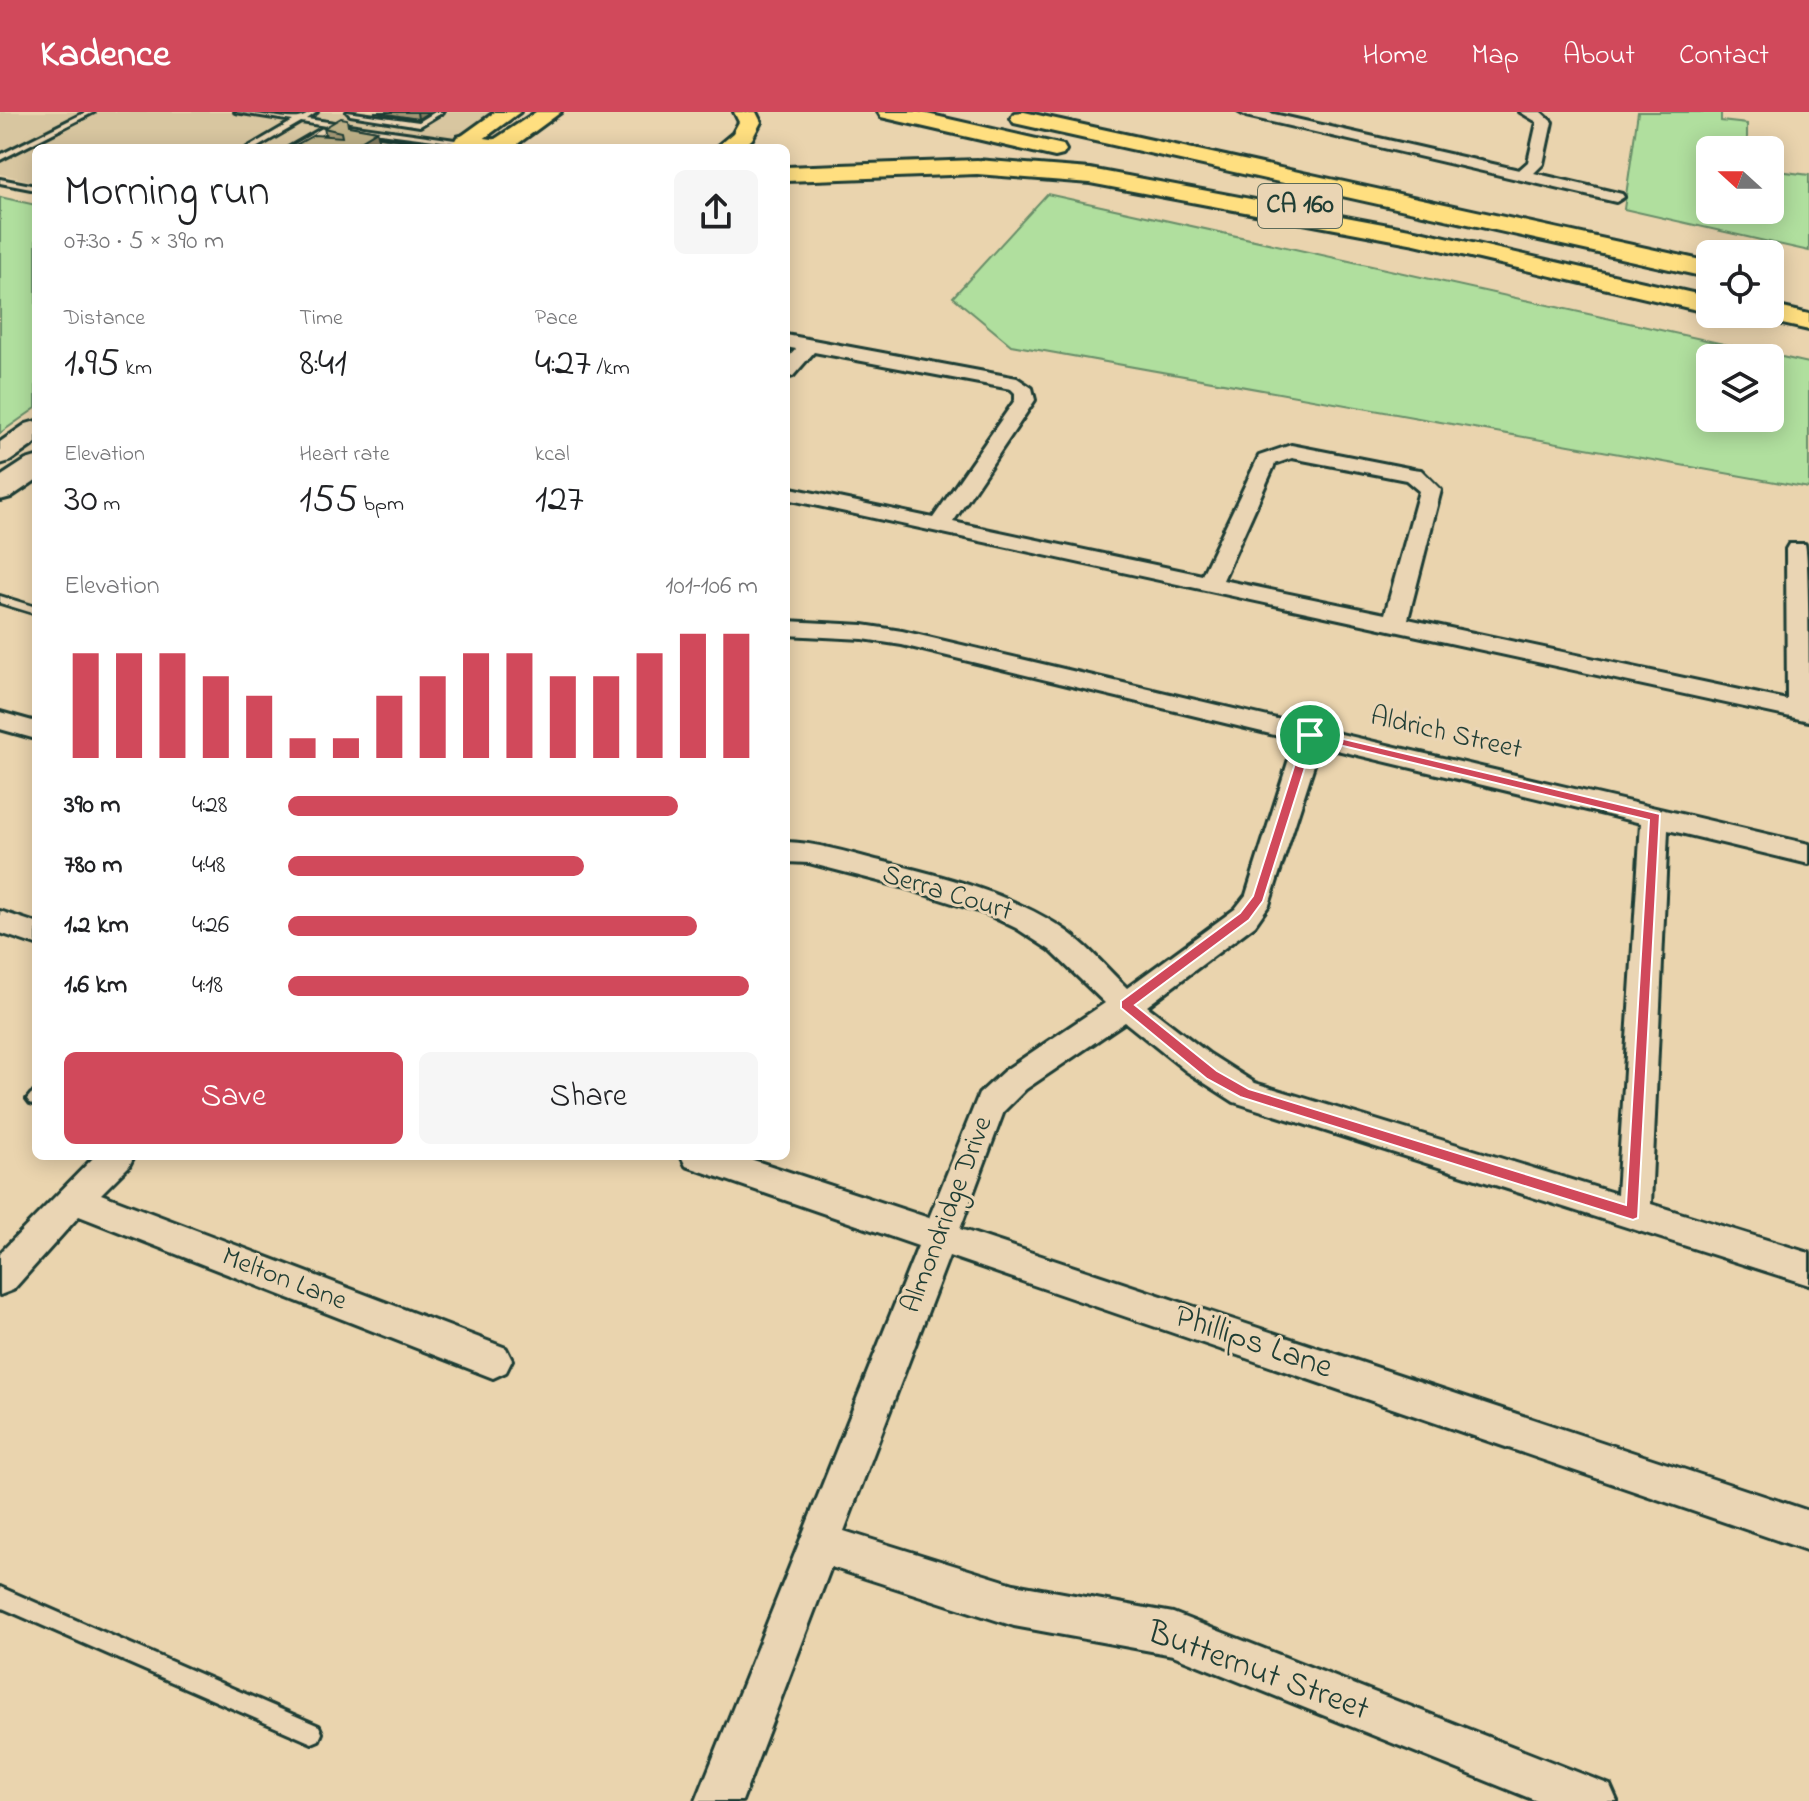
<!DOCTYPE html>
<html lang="en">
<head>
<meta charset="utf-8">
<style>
	body { margin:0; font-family:"Indie Flower",sans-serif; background:#f6f6f6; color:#202124; height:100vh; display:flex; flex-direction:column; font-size:30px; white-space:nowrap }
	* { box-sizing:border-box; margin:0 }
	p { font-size:26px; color:#757577 }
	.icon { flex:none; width:44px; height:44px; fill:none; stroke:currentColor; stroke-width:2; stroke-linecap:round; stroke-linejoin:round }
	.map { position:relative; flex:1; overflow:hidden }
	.sheet { position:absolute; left:32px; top:32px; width:758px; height:1016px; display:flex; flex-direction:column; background:#fff; border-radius:12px; box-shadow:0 4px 20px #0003 }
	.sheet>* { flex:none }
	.needle { width:52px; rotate:291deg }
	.tools { position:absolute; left:1696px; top:24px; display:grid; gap:16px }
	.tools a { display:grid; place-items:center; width:88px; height:88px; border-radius:12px; background:#fff; box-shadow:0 4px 20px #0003; font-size:40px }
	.pin { position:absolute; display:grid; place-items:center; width:68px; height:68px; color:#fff; margin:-34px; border:4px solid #fff; border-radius:50%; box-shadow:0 2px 8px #0007 }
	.round { display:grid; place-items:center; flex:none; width:84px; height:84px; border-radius:12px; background:#f6f6f6 }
	.headline { display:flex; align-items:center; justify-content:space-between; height:136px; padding:0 32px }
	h1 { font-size:44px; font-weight:600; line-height:60px }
	.metrics { display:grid; grid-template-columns:repeat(3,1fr); gap:12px; height:136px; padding:8px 32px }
	.metrics div { display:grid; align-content:center }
	.metrics b { font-size:40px; font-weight:600 }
	.metrics small { font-size:22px; font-weight:400 }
	.metrics p { font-size:22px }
	.chart { height:224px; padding:16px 32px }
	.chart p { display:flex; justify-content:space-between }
	.chart svg { width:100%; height:144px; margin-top:8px; stroke:#d1495b; stroke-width:6 }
	.primary-button { display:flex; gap:16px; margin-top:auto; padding:16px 32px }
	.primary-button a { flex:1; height:92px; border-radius:12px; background:#d1495b; color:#fff; font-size:32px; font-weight:600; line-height:92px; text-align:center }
	.primary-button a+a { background:#f6f6f6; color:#202124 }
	ul { padding:0 32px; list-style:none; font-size:26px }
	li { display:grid; grid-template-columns:128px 96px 1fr; align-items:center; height:60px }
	li i { height:20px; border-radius:10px; background:#d1495b }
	header { display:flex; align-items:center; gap:48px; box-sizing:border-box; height:112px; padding:0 40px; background:#d1495b; color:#fff }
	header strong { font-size:38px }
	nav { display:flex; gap:44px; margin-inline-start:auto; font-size:28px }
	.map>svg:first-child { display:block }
</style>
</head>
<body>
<header>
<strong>Kadence</strong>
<nav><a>Home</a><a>Map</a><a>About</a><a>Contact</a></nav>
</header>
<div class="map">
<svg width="1809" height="1689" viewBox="0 0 1809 1689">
	<rect width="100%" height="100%" fill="#ead4ae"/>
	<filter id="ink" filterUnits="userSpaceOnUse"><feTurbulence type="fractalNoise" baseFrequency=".0125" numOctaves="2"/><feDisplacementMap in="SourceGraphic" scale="16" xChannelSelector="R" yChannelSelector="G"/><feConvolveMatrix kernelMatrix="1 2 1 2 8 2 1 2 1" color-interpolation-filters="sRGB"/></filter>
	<g filter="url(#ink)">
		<path fill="#d8c6a0" d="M0,0H500L447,36H36V70L0,62Z"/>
		<path fill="#b0df9e" stroke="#688e69" stroke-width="2" fill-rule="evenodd" d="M1638,0H1721V9L1747,12V38H1710V98H1770V58L1809,63V139L1624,97Z
			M1047,82L1809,251V376L1011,233L953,185ZM1710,246H1770V306H1710Z
			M0,85L36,93V296L0,321Z"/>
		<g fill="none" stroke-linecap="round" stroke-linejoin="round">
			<g stroke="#1f3d34" stroke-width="6">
				<path id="service" d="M86,0H94L0,48V43Z
					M235,0C249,0 290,8 299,6C307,4 309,0 317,0L307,7L469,30L465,32L334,15L297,36H288L326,14L301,10L256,36H247L293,9Z
					M347,0L419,10L435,0H443L420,14L350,3Z
					M359,23L432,34L436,36H418L362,27Z
					M0,67L36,74V78L0,71Z
					M0,484L36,495V502L0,491Z
					M36,980V993L30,991L27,987L31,982Z
					M0,1475L319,1614L322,1621L319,1628L312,1631L305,1628L0,1495Z"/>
			</g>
			<g stroke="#1f3d34" stroke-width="6">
				<path id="minor" d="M1239,0H1265L1519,58L1528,50L1537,10L1520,0H1541L1552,10L1543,52L1534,61L1622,82L1624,85L1616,90L1246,4Z
					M786,223L1017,266L1032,276L1035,288L953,410L1202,463L1259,344L1291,333L1413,357L1421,358L1441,378L1408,507L1787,588L1786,437L1789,432H1805C1809,446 1809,582 1809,609L786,387V375L933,406L1015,288V281L1011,277L814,240L793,264L786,266V248L796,237L786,235ZM1292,346L1406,368L1419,379L1385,502L1223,468L1275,352Z
					M786,509L863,513L902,519L1809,732V752L1668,718L1651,1092L1809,1141V1173L1234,990L1186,959L1125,910L1026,977L1004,999L960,1117L1809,1399V1439L949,1144L844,1419L1014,1472L1173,1501L1610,1673L1617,1689H1537L1173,1543L1014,1514L831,1455L742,1689H696L918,1134L686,1054L681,1044H741L929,1106L979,982L1004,959L1105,891L1050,838L1016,816L987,802L902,775L809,751L786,750V730C817,731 846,740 876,748C939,763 1004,779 1059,814C1085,830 1105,855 1127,876L1235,797L1246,783L1295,628L902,533L863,527L786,523ZM1320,634L1641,711L1617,1082L1255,971L1208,941L1147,894L1255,813L1269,793Z
					M0,600L36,610V627L0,617Z
					M0,799L36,811V833L0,821Z
					M95,1044H134L129,1054L101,1082L506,1236L512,1248L506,1260L493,1266L79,1104L13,1178L0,1183V1141Z"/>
			</g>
			<g stroke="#1f3d34" stroke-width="6">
				<path id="secondary" d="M36,309V331L10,349L0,352V330L26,312Z
					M36,345V368L11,385L0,388V365L26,348Z"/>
			</g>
			<g stroke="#1f3d34" stroke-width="6">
				<path id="primary" d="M495,0H520L471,36H445Z
					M536,0H561L512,36H490L492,29Z"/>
			</g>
			<g stroke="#1f3d34" stroke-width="6">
				<path id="motorway" d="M734,0H756L761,10L752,27L742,36H715L733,21L739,10Z
					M878,0H918L1063,33L1066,38L1063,43L1055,45L881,5Z
					M1024,0L1710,150V166L1014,11L1011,6L1014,1Z
					M465,23L518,31L521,36L457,35L454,30L457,25Z
					M977,48L1090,57L1415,118L1710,185V201L1415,132L1090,71L977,62L786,69V55Z
					M1770,193L1809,202V218L1760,207L1757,202H1770Z"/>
			</g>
			<use href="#service" fill="#ead5b4" fill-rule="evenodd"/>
			<use href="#minor" fill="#ead5b4" fill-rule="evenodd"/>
			<use href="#secondary" fill="#ead5b4" fill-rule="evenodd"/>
			<use href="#primary" fill="#ffdf80" fill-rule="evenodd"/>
			<use href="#motorway" fill="#ffdf80" fill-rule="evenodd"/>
		</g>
		<path fill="#a39774" stroke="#1f3d34" stroke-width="2" d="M374,0H429L418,7Z
			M349,14L377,19L380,32L374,36H297L296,33L326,24L324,16Z"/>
		<path fill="#847b5e" stroke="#1f3d34" stroke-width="2" d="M417,0H429L418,7Z
			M377,19L380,32L374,36H349Z"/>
		<path fill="#bdb087" stroke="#1f3d34" stroke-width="2" d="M341,6L347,7L348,14L377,19L349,36H316L296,33L314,23L342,25L341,20L324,16Z"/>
	</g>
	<path fill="#d1495b" stroke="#fff" stroke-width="2" fill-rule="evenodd" d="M1310,619L1660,702L1638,1106L1633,1108L1240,985L1207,967L1121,896V889L1240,801L1253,784L1304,623ZM1314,627L1649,708L1626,1093L1249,977L1217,959L1135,893L1249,808L1263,789Z"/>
	<g text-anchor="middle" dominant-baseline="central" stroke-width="6" stroke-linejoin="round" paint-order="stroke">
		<rect fill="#ead5b4" stroke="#5c6b5a" stroke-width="2" x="1258" y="72" width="84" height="44" rx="6"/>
		<g font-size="26" font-weight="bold" fill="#1f3d34">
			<text x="1300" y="94">CA 160</text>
		</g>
		<g font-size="28" fill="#1f3d34" stroke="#ead5b4">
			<text transform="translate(1446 622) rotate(13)">Aldrich Street</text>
			<text transform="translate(947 782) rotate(17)">Serra Court</text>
			<text transform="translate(948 1103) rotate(-69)">Almondridge Drive</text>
			<text transform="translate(284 1168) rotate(21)">Melton Lane</text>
		</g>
		<g font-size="34" fill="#1f3d34" stroke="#ead5b4">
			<text transform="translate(1253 1231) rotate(19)">Phillips Lane</text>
			<text transform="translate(1258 1560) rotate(20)">Butternut Street</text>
		</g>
	</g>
</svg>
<div class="tools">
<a><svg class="needle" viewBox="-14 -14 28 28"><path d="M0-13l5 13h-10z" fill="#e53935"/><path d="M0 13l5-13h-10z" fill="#757577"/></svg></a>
<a><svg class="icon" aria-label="locate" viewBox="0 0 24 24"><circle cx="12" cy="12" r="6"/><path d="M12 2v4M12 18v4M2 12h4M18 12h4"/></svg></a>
<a><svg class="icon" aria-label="layers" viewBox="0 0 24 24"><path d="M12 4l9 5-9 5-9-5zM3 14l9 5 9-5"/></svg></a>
</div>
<div class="pin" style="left:1310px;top:623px;background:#1e9e55"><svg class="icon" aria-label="arrive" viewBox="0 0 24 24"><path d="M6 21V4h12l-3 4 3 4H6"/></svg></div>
<section class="sheet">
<div class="headline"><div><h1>Morning run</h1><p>07:30 · 5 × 390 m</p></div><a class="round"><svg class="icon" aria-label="share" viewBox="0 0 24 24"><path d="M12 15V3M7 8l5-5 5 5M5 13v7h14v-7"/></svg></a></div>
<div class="metrics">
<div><p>Distance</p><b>1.95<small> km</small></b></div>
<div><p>Time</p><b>8:41</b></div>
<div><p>Pace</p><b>4:27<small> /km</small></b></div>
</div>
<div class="metrics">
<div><p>Elevation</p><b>30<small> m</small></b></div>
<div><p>Heart rate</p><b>155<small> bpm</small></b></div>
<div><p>kcal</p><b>127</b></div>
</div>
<div class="chart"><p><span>Elevation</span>101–106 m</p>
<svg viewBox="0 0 160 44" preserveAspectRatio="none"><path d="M5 44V12M15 44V12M25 44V12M35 44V19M45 44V25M55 44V38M65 44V38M75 44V25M85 44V19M95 44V12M105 44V12M115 44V19M125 44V19M135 44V12M145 44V6M155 44V6"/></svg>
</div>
<ul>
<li><b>390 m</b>4:28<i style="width:83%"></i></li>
<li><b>780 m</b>4:48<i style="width:63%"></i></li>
<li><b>1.2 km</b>4:26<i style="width:87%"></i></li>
<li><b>1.6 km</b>4:18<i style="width:98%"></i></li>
</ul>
<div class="primary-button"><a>Save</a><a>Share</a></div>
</section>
</div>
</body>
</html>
